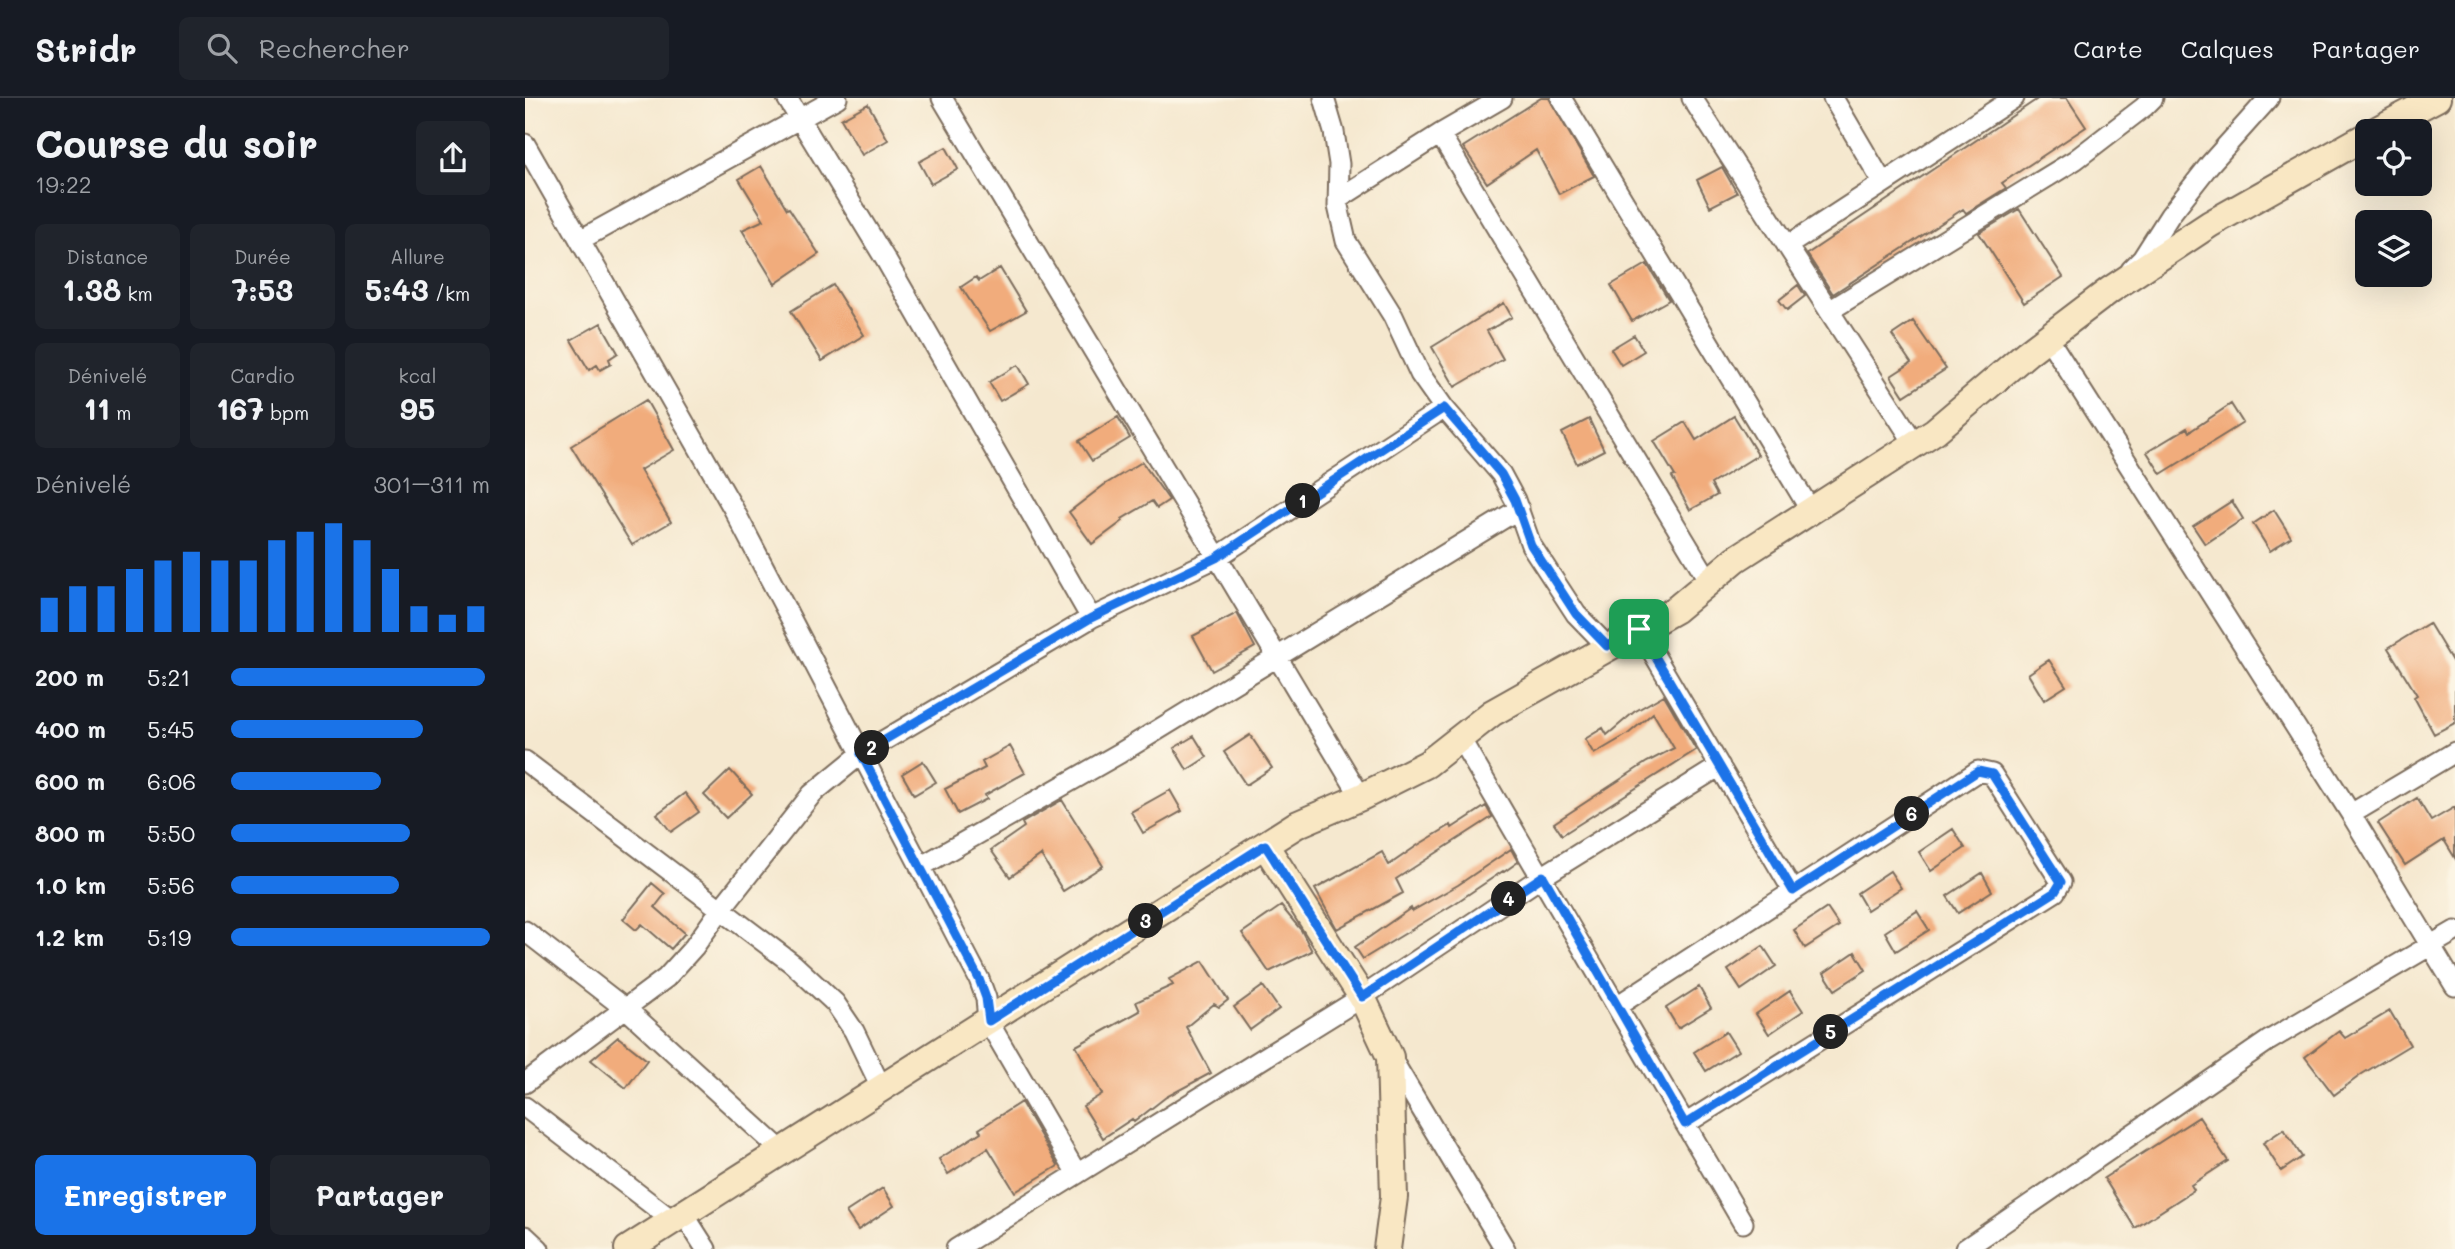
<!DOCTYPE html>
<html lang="fr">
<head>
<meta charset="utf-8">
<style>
	body { margin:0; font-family:Mali,sans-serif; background:#20242c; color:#f1f3f6; height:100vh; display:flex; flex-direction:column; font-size:26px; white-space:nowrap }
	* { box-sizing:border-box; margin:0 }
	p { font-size:23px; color:#9ea1a6 }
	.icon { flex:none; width:38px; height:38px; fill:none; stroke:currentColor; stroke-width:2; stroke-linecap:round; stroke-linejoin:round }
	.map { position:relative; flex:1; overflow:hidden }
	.sheet { display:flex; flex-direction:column; background:#171b24; width:525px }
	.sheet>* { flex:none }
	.tools { position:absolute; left:1830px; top:21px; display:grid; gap:14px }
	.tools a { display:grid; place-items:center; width:77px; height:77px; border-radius:10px; background:#171b24; box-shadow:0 7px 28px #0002; font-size:35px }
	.pin { position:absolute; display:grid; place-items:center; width:60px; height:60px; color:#fff; margin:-30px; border-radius:14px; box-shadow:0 4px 10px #0006 }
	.km { position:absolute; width:35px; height:35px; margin:-18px; border-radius:50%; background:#222; color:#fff; font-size:19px; line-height:35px; text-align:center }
	.round { display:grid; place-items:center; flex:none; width:74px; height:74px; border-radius:10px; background:#20242c }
	.headline { display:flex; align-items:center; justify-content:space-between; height:119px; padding:0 35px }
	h1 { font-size:38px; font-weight:800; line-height:52px }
	.stats { display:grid; grid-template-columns:repeat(3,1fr); gap:10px; height:119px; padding:7px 35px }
	.stats div { display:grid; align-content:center; border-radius:10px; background:#20242c; text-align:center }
	.stats b { font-size:30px; font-weight:800 }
	.stats small { font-size:19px; font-weight:400 }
	.stats p { font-size:19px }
	.chart { height:196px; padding:14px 35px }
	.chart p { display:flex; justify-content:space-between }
	.chart svg { width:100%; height:126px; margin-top:7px; stroke:#1a73e8; stroke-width:6 }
	.cta { display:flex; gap:14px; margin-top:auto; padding:14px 35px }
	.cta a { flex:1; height:80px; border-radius:10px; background:#1a73e8; color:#fff; font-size:28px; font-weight:800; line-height:80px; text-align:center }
	.cta a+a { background:#20242c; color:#f1f3f6 }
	ul { padding:0 35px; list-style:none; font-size:23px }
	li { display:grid; grid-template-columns:112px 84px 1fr; align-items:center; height:52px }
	li i { height:18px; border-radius:9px; background:#1a73e8 }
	header { display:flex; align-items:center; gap:42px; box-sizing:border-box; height:98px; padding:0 35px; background:#171b24; border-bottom:2px solid #363941 }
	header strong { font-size:33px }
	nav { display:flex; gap:38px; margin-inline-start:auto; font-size:24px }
	.search { width:490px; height:63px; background:#20242c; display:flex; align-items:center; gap:18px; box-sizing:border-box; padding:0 24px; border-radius:10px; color:#9ea1a6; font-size:26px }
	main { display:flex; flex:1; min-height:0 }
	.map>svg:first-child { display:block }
</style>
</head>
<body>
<header>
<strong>Stridr</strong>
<div class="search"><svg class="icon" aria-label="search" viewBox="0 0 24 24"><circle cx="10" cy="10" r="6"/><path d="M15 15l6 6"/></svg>Rechercher</div>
<nav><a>Carte</a><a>Calques</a><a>Partager</a></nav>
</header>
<main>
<section class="sheet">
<div class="headline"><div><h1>Course du soir</h1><p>19:22</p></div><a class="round"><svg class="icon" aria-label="share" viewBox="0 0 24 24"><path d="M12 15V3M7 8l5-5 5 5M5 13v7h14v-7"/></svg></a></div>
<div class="stats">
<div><p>Distance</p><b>1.38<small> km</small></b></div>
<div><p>Durée</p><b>7:53</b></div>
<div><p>Allure</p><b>5:43<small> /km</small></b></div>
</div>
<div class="stats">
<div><p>Dénivelé</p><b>11<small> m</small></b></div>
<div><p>Cardio</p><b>167<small> bpm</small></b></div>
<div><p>kcal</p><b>95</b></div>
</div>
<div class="chart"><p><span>Dénivelé</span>301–311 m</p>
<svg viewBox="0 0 160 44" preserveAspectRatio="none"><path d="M5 44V32M15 44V28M25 44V28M35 44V22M45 44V19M55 44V16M65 44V19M75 44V19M85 44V12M95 44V9M105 44V6M115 44V12M125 44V22M135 44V35M145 44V38M155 44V35"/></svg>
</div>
<ul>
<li><b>200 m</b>5:21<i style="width:98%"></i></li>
<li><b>400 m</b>5:45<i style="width:74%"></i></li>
<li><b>600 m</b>6:06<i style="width:58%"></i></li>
<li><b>800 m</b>5:50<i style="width:69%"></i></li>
<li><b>1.0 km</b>5:56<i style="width:65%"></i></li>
<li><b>1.2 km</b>5:19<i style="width:100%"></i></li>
</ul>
<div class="cta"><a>Enregistrer</a><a>Partager</a></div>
</section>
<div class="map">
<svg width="1930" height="1151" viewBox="0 0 1930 1151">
	<rect width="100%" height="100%" fill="#fcf5e5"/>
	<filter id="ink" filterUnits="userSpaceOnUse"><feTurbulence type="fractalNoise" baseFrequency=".0143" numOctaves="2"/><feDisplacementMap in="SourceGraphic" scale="14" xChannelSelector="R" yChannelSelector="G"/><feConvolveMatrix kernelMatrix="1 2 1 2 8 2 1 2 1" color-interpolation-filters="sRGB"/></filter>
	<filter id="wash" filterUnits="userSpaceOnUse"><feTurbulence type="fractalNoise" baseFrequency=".00686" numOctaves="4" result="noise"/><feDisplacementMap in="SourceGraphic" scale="28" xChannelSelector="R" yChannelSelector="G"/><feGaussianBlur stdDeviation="1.57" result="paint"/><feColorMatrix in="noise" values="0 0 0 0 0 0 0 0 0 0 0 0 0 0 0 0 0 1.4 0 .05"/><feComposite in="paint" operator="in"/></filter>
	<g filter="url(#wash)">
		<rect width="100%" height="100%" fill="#f5e8cf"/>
		<g id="blocks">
			<path fill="#f1ac7c" d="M1016,0H1024L1069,78L1034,96L1011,52L962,85L938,49Z
				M1514,0H1542L1561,29L1477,85L1481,90L1441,115L1438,111L1308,196L1282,156Z
				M343,6L363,42L337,57L316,21Z
				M421,49L433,71L406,86L394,64Z
				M236,68L262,111L264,110L294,156L250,186L217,132L239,122L214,81Z
				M1197,69L1212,95L1185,109L1172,82Z
				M1494,111L1538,179L1499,205L1454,135Z
				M1122,166L1144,202L1107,223L1086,187Z
				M475,170L501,213L465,233L436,189L451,179L454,183Z
				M308,187L339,237L297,263L266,213Z
				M1273,187L1280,198L1262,212L1254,202Z
				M979,205L987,219L962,233L978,261L930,289L907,249Z
				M1388,223L1421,271L1379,298L1366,278L1386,265L1367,237Z
				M76,225L93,255L84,261L86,266L75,272L72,267L64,272L46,242Z
				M1109,237L1119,253L1096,267L1086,251Z
				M493,267L504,286L475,303L464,284Z
				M121,302L149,352L115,372L146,424L107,447L46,348Z
				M1706,306L1718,325L1636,376L1622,354L1662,330L1664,334Z
				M1209,318L1233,357L1186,386L1192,397L1165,412L1147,379L1150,378L1129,343L1160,324L1171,342Z
				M593,319L605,340L567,363L554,343Z
				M1064,321L1079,352L1052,366L1037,335Z
				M617,364L644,402L632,410L627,403L597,421L598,423L567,446L544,414L579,387Z
				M1707,403L1718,421L1680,446L1668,428Z
				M1749,412L1766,439L1745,453L1728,426Z
				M712,515L730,549L687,573L668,538Z
				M1904,525L1930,568V625L1909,636L1889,599L1892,597L1863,550Z
				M1524,562L1541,588L1519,602L1503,576Z
				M1139,597L1171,652L1037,737L1029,725L1122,664L1149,650L1128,615L1103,636L1069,656L1060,641L1078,630L1082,637L1109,614Z
				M725,637L747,670L721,687L699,654Z
				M669,638L682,659L662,672L649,650Z
				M485,648L500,675L460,697L462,701L433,716L420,691L460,670L457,664Z
				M398,663L411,684L389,697L377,676Z
				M205,672L227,696L201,720L179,697Z
				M645,692L657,713L618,735L606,714Z
				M160,695L174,714L146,734L132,716Z
				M1892,700L1906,723L1930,709V760L1919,742L1880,767L1853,725Z
				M537,702L578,768L538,793L516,757L485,779L466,752L499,729L497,725Z
				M961,708L967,719L871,781L878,795L812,831L790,791L857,754L864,767L893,747L926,727L927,730Z
				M1428,731L1440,750L1406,773L1394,754Z
				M986,751L993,764L979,774L978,773L929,806L838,861L830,849L886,810L887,813L933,787Z
				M1365,773L1376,790L1342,812L1332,795Z
				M1457,775L1467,793L1433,815L1422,798Z
				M127,785L140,796L130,809L160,835L146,851L117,826L111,832L98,821Z
				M756,808L776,832L787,853L744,874L717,835Z
				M1302,810L1314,828L1280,850L1269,832Z
				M1392,813L1404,832L1371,853L1360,834Z
				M1238,848L1251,868L1216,892L1203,872Z
				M1330,854L1341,872L1310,892L1299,875Z
				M678,863L703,902L694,909L689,906L661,929L686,975L641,999L609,1024L607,1021L578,1040L558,1008L577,996L551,948L615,913L611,904L648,887L644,881Z
				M738,888L754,911L725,932L709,909Z
				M1174,889L1186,910L1153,930L1141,910Z
				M1265,893L1278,913L1244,936L1231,916Z
				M1865,913L1885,947L1837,976L1809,997L1780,959L1814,933L1820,940Z
				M1201,934L1213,953L1181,973L1169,954Z
				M93,939L122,962L101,990L66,962Z
				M496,1004L533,1068L490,1094L463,1050L423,1076L414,1061L456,1034L454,1031Z
				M1674,1019L1703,1063L1666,1087L1669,1092L1610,1130L1579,1080Z
				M1759,1031L1777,1059L1756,1073L1738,1045Z
				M358,1090L369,1108L333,1132L321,1114Z"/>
		</g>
	</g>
	<g filter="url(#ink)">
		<use href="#blocks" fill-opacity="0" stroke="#7c6c5c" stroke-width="2"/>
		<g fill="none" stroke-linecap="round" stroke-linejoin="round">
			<g stroke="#7c6c5c" stroke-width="23">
				<path id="street" d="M262,0L362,164L566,520
					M417,0L836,699
					M799,0L809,34L814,66L813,108L821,143L868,218L895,276L919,310L976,376L990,402L1006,447L1051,516L1082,548
					M1036,0L1286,413
					M1167,0L1390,346
					M1308,0L1358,85
					M915,36L1184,483
					M0,46L208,410L454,881L461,900L463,923L552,1076
					M813,101L915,36L977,0
					M55,142L312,0
					M1262,148L1489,0
					M1606,172L1617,161L1645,117L1685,66L1744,0
					M1304,213L1550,62L1619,9L1628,0
					M1523,240L1826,716L1930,888
					M1114,531L1268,793
					M935,640L1218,1125
					M0,663L268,866L310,905L329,933L357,991
					M1826,716L1930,654
					M395,769L595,655L994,411
					M0,833L107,916L258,1054
					M1092,908L1453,673L1467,676L1536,784L1530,794L1160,1026
					M866,960L980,1151
					M0,985L141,880L169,849L196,811L287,696L336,656L566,520L691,460L919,310
					M0,1009L147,1122
					M158,1115L181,1151
					M0,1138L14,1151
					M431,1151L837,899L1018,778L1195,668
					M1440,1151L1743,943L1930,833"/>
			</g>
			<g stroke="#7c6c5c" stroke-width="30">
				<path id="secondary" d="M1850,33L1912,0
					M740,747L837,899L865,959L869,1099L862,1151
					M103,1151L771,727L836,699L902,666L967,615L1150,512L1211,461L1410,333L1502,255L1585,192L1685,126L1843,37"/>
			</g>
			<use href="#street" stroke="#fff" stroke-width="19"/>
			<use href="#secondary" stroke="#f9e7c3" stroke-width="26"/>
		</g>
	</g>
	<g fill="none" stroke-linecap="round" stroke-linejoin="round" filter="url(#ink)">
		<g stroke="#fff" stroke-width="14">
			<path id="route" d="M919,310L976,376L990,402L1006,447L1051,516L1082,548L1114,531L1268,793L1453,673L1467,676L1536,784L1530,794L1160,1026L1018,778L837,899L740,747L464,923L461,900L454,881L336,656L566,520L691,460Z"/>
		</g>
		<use href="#route" stroke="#1a73e8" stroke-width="9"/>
	</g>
</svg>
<div class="tools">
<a><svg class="icon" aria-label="locate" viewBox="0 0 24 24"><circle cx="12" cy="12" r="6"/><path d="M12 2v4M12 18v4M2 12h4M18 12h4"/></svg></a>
<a><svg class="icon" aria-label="layers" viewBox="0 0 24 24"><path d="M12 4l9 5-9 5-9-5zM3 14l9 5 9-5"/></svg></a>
</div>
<div class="pin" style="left:1114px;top:531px;background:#1e9e55"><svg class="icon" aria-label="arrive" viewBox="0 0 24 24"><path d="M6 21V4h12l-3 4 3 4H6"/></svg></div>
<b class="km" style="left:778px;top:403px">1</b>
<b class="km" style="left:347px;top:650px">2</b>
<b class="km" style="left:621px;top:823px">3</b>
<b class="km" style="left:984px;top:801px">4</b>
<b class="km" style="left:1306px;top:934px">5</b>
<b class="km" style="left:1387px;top:716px">6</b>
</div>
</main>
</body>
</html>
